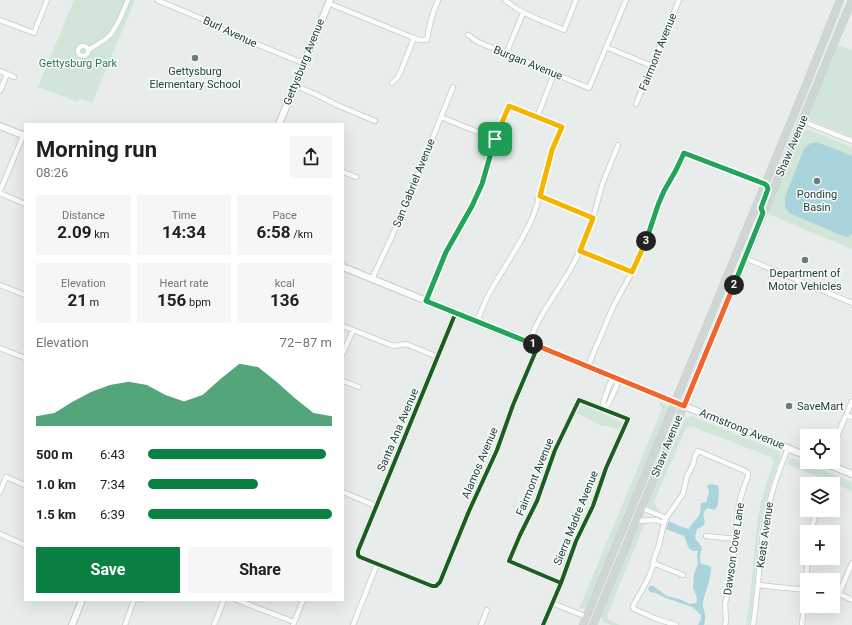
<!DOCTYPE html>
<html lang="en">
<head>
<meta charset="utf-8">
<style>
	body { margin:0; font-family:Roboto,sans-serif; background:#f6f6f6; color:#202124; height:100vh; display:flex; flex-direction:column; font-size:15px; white-space:nowrap }
	* { box-sizing:border-box; margin:0 }
	p { font-size:13px; color:#757577 }
	.icon { flex:none; width:22px; height:22px; fill:none; stroke:currentColor; stroke-width:2; stroke-linecap:round; stroke-linejoin:round }
	.map { position:relative; flex:1; overflow:hidden }
	.panel { position:absolute; left:24px; top:123px; width:320px; height:478px; display:flex; flex-direction:column; background:#fff; border-radius:0px; box-shadow:0 4px 16px #0002 }
	.panel>* { flex:none }
	.tools { position:absolute; left:800px; top:429px; display:grid; gap:8px }
	.tools a { display:grid; place-items:center; width:40px; height:40px; border-radius:0px; background:#fff; box-shadow:0 4px 16px #0002; font-size:20px }
	.pin { position:absolute; display:grid; place-items:center; width:34px; height:34px; color:#fff; margin:-17px; border-radius:8px; box-shadow:0 2px 6px #0006 }
	.km { position:absolute; width:20px; height:20px; margin:-10px; border-radius:50%; background:#222; color:#fff; font-size:11px; line-height:20px; text-align:center }
	.round { display:grid; place-items:center; flex:none; width:42px; height:42px; border-radius:0px; background:#f6f6f6 }
	.overview { display:flex; align-items:center; justify-content:space-between; height:68px; padding:0 12px }
	h1 { font-size:22px; font-weight:700; line-height:30px }
	.figures { display:grid; grid-template-columns:repeat(3,1fr); gap:6px; height:68px; padding:4px 12px }
	.figures div { display:grid; align-content:center; border-radius:0px; background:#f6f6f6; text-align:center }
	.figures b { font-size:17px; font-weight:700 }
	.figures small { font-size:11px; font-weight:400 }
	.figures p { font-size:11px }
	.chart { height:112px; padding:8px 12px }
	.chart p { display:flex; justify-content:space-between }
	.chart svg { width:100%; height:72px; margin-top:4px; fill:#0b8043; opacity:.7 }
	.action { display:flex; gap:8px; margin-top:auto; padding:8px 12px }
	.action a { flex:1; height:46px; border-radius:0px; background:#0b8043; color:#fff; font-size:16px; font-weight:700; line-height:46px; text-align:center }
	.action a+a { background:#f6f6f6; color:#202124 }
	ul { padding:0 12px; list-style:none; font-size:13px }
	li { display:grid; grid-template-columns:64px 48px 1fr; align-items:center; height:30px }
	li i { height:10px; border-radius:5px; background:#0b8043 }
	.map>svg:first-child { display:block }
</style>
</head>
<body>
<div class="map">
<svg width="852" height="625" viewBox="0 0 852 625">
	<rect width="100%" height="100%" fill="#e8edeb"/>
	<path fill="#d1e6d8" d="M74,0H135L92,103L80,99L78,102L38,87Z
		M838,45L852,50V137L810,120L808,116Z
		M808,130L852,147V249L768,214L801,133Z
		M659,402L667,405L668,409L666,413L585,608L579,609L662,409Z
		M583,405L621,421L622,424L619,430L611,427L599,425L577,413L580,406Z
		M691,416L778,451L781,455C771,483 762,509 758,539C755,567 755,597 749,625H746C752,592 753,558 757,524C760,503 766,482 774,462L771,457L691,426L686,428L654,502L660,512L649,508L647,504L685,419Z
		M792,458L852,482V491L787,464L789,459Z
		M645,523L607,616L609,620L620,625H611L603,622L601,617L638,526L641,524Z"/>
	<path fill="#a9d4db" d="M817,142L852,156V233L849,237L843,236L789,213L785,207V197L804,149L811,143Z
		M712,484L716,485L718,486L719,489L718,504L715,510L708,508C702,512 703,516 705,522L703,526L697,529C692,544 700,539 702,549C700,553 699,560 701,564L707,565L711,567C712,578 705,591 703,602C702,607 705,611 705,615C705,619 705,622 704,625H698L701,619V615L698,612L692,607L666,598L656,593L650,592L648,589L650,586H653L667,596L679,599L690,604L696,603L697,600L696,595L693,588L694,574L698,564L697,555L698,551C687,552 688,544 684,536L666,529L669,521L679,526L689,529C691,524 695,521 699,516C701,512 700,507 701,503L706,502L709,492L707,486L708,485Z"/>
	<g fill="none" stroke-linecap="round" stroke-linejoin="round">
		<g stroke="#c5cac8" stroke-width="6">
			<path id="street" d="M157,0L202,19L227,32L303,63
				M505,0C522,15 544,21 564,30L576,0
				M328,3L414,38L420,40H427C429,24 432,14 438,0
				M0,20L34,33L47,0
				M468,35L478,42L589,88L626,0
				M78 51a5 5 0 1 1 10 0a5 5 0 1 1-10 0Z
				M606,47L652,66
				M88,50C95,46 103,42 109,36C117,28 123,11 128,0
				M506,54L523,13
				M0,71L7,74L0,91
				M7,74L14,77
				M392,83L397,78L400,73L414,38
				M294,85L315,94L337,105L375,121
				M636,104L679,0
				M441,117L495,139
				M537,117L554,74
				M802,121L852,141
				M343,172L356,177
				M0,191L23,136
				M0,193L25,204
				M540,196L593,218
				M580,251L632,272
				M745,258L852,303
				M372,279L400,219L453,87
				M0,285L25,295
				M426,301L446,253L472,206L481,184L495,139L509,106L562,127C559,135 555,142 552,150C544,173 541,198 531,221C520,244 507,263 494,285C487,296 482,309 477,321
				M456,312L358,551V555L360,557L432,586H436L440,582L469,511L497,450L513,405L538,346
				M343,326L391,345L394,346L406,344L438,357
				M529,342L536,326L543,313L567,275L576,259L588,232L593,218L602,185L618,145
				M0,348L25,358
				M343,353L353,330
				M588,366L613,307L632,272L640,255L649,234L658,205L664,191L676,170L684,153L765,184
				M343,381L359,387
				M603,409L608,405L617,385L616,378
				M603,409V403L610,383L616,378
				M846,415L852,417
				M833,446L852,401
				M0,492L6,477L25,485
				M343,492L376,506
				M642,508L666,518
				M636,521L656,520L664,523
				M811,532L815,515L818,510
				M0,534L25,545
				M706,536L736,539
				M653,563L683,575
				M758,585L807,590
				M833,594H839L852,600
				M839,594L852,563
				M237,600L294,622
				M552,603L587,617
				M125,625L134,600
				M214,625L224,600
				M293,625L303,600
				M353,625L377,564
				M481,625L487,610
				M543,625L561,583L576,541L593,506L606,468L628,419L579,400L555,450L537,501L520,535L509,561L561,583
				M676,625L657,619L634,609L633,606L648,579L652,569L654,559L659,545L664,523L666,518L683,494L687,476L693,465L695,456L698,451L745,471L748,473V476L744,487L740,500L737,519L731,580L725,603L726,620L725,625
				M753,625C758,595 759,564 763,533C767,503 777,475 788,448
				M802,625L808,558"/>
		</g>
		<g stroke="#c3cbc8" stroke-width="8">
			<path id="secondary" d="M279,124L330,0
				M0,126L25,136
				M343,267L807,456
				M822,462L852,474
				M72,625L82,600"/>
		</g>
		<g stroke="#c3ccc9" stroke-width="8">
			<path id="primary" d="M583,625L804,90L840,0
				M593,625L852,0"/>
		</g>
		<use href="#street" stroke="#fcfcfc" stroke-width="4.5"/>
		<use href="#secondary" stroke="#fcfcfc" stroke-width="6"/>
		<use href="#primary" stroke="#cfd7d5" stroke-width="7"/>
		<g stroke="#f7fbf9" stroke-width="6">
			<path id="cycleway" d="M456,312L358,551V555L360,557L432,586H436L440,582L469,511L497,450L513,405L538,346
				M543,625L561,583L576,541L593,506L606,468L628,419L579,400L555,450L537,501L520,535L509,561L561,583"/>
		</g>
		<use href="#cycleway" stroke="#1b5e20" stroke-width="4"/>
	</g>
	<g fill="none" stroke-linecap="round" stroke-linejoin="round">
		<g stroke="#fff" stroke-width="8">
			<path id="split-1" d="M495,139L482,184L472,206L446,252L426,301L533,344"/>
		</g>
		<g stroke="#fff" stroke-width="8">
			<path id="split-2" d="M533,344L684,406L734,285"/>
		</g>
		<g stroke="#fff" stroke-width="8">
			<path id="split-3" d="M646,241L658,205L664,191L676,170L684,153L765,184L767,186L768,189L761,208L763,213L734,285"/>
		</g>
		<g stroke="#fff" stroke-width="8">
			<path id="split-4" d="M495,139L509,106L562,127L552,150L540,196L593,218L580,251L632,272L646,241"/>
		</g>
		<use href="#split-1" stroke="#22a559" stroke-width="5"/>
		<use href="#split-2" stroke="#f0652b" stroke-width="5"/>
		<use href="#split-3" stroke="#22a559" stroke-width="5"/>
		<use href="#split-4" stroke="#f5b400" stroke-width="5"/>
	</g>
	<g fill="#697e78" stroke="#f7fbf9" stroke-width="1.5">
		<circle cx="195" cy="58" r="4"/>
		<circle cx="817" cy="181" r="4"/>
		<circle cx="805" cy="260" r="4"/>
		<circle cx="789" cy="406" r="4"/>
	</g>
	<g text-anchor="middle" dominant-baseline="central" stroke-width="3" stroke-linejoin="round" paint-order="stroke">
		<g font-size="11" fill="#24423a" stroke="#f7fbf9">
			<text transform="translate(230 32) rotate(25)">Burl Avenue</text>
			<text transform="translate(658 52) rotate(-68)">Fairmont Avenue</text>
			<text transform="translate(304 62) rotate(-68)">Gettysburg Avenue</text>
			<text transform="translate(528 63) rotate(22)">Burgan Avenue</text>
			<text transform="translate(792 146) rotate(-67)">Shaw Avenue</text>
			<text transform="translate(414 183) rotate(-68)">San Gabriel Avenue</text>
			<text transform="translate(742 429) rotate(22)">Armstrong Avenue</text>
			<text transform="translate(398 430) rotate(-67)">Santa Ana Avenue</text>
			<text transform="translate(667 446) rotate(-68)">Shaw Avenue</text>
			<text transform="translate(480 463) rotate(-67)">Alamos Avenue</text>
			<text transform="translate(535 477) rotate(-68)">Fairmont Avenue</text>
			<text transform="translate(576 518) rotate(-68)">Sierra Madre Avenue</text>
			<text transform="translate(765 535) rotate(-82)">Keats Avenue</text>
			<text transform="translate(734 549) rotate(-82)">Dawson Cove Lane</text>
		</g>
		<g font-size="11" fill="#2d7a4b" stroke="#f7fbf9">
			<text x="78" y="63">Gettysburg Park</text>
		</g>
		<g font-size="11" fill="#24423a" stroke="#f7fbf9">
			<text x="195" y="71">Gettysburg<tspan x="195" dy="13">Elementary School</tspan></text>
			<text x="817" y="194">Ponding<tspan x="817" dy="13">Basin</tspan></text>
			<text x="805" y="273">Department of<tspan x="805" dy="13">Motor Vehicles</tspan></text>
			<text x="797" y="406" text-anchor="start">SaveMart</text>
		</g>
	</g>
</svg>
<div class="tools">
<a><svg class="icon" aria-label="locate" viewBox="0 0 24 24"><circle cx="12" cy="12" r="6"/><path d="M12 2v4M12 18v4M2 12h4M18 12h4"/></svg></a>
<a><svg class="icon" aria-label="layers" viewBox="0 0 24 24"><path d="M12 4l9 5-9 5-9-5zM3 14l9 5 9-5"/></svg></a>
<a>+</a>
<a>−</a>
</div>
<div class="pin" style="left:495px;top:139px;background:#1e9e55"><svg class="icon" aria-label="arrive" viewBox="0 0 24 24"><path d="M6 21V4h12l-3 4 3 4H6"/></svg></div>
<b class="km" style="left:533px;top:344px">1</b>
<b class="km" style="left:734px;top:285px">2</b>
<b class="km" style="left:646px;top:241px">3</b>
<section class="panel">
<div class="overview"><div><h1>Morning run</h1><p>08:26</p></div><a class="round"><svg class="icon" aria-label="share" viewBox="0 0 24 24"><path d="M12 15V3M7 8l5-5 5 5M5 13v7h14v-7"/></svg></a></div>
<div class="figures">
<div><p>Distance</p><b>2.09<small> km</small></b></div>
<div><p>Time</p><b>14:34</b></div>
<div><p>Pace</p><b>6:58<small> /km</small></b></div>
</div>
<div class="figures">
<div><p>Elevation</p><b>21<small> m</small></b></div>
<div><p>Heart rate</p><b>156<small> bpm</small></b></div>
<div><p>kcal</p><b>136</b></div>
</div>
<div class="chart"><p><span>Elevation</span>72–87 m</p>
<svg viewBox="0 0 160 44" preserveAspectRatio="none"><path d="M0 44V38L10 36L20 29L30 23L40 19L50 17L60 19L70 25L80 29L90 25L100 15L110 6L120 8L130 17L140 27L150 36L160 38V44z"/></svg>
</div>
<ul>
<li><b>500 m</b>6:43<i style="width:97%"></i></li>
<li><b>1.0 km</b>7:34<i style="width:60%"></i></li>
<li><b>1.5 km</b>6:39<i style="width:100%"></i></li>
</ul>
<div class="action"><a>Save</a><a>Share</a></div>
</section>
</div>
</body>
</html>
